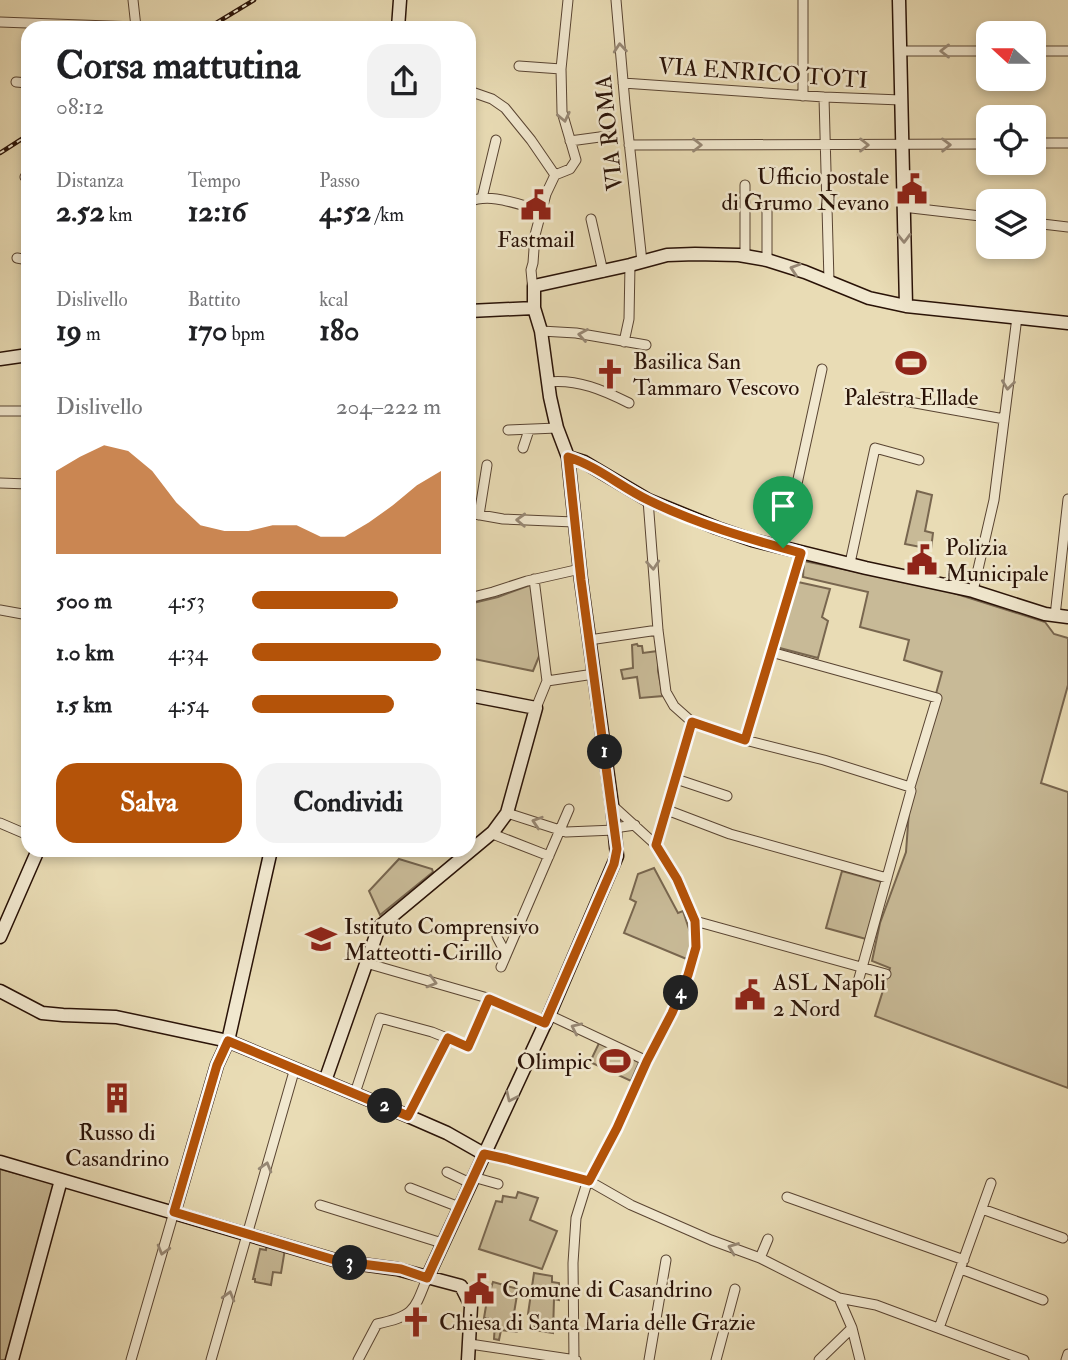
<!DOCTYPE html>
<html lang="it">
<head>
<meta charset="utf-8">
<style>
	body { margin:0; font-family:"IM FELL Double Pica",serif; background:#f2f2f2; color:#202124; height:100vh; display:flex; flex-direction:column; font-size:26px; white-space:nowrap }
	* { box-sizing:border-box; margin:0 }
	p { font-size:23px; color:#757577 }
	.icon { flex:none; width:38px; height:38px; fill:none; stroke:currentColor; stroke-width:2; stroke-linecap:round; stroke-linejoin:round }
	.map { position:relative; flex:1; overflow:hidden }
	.panel { position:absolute; left:21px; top:21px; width:455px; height:836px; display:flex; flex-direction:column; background:#fff; border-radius:21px; box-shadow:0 4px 10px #0003 }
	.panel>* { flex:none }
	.needle { width:46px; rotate:291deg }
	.controls { position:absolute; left:976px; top:21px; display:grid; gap:14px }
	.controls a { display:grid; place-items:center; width:70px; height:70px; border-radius:14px; background:#fff; box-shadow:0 4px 10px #0003; font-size:35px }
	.pin { position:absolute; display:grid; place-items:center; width:60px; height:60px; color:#fff; margin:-72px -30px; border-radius:50% 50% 50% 0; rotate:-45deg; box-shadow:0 0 7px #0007 }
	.pin .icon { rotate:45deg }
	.km { position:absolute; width:35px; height:35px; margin:-18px; border-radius:50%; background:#222; color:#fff; font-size:19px; line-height:35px; text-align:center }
	.round { display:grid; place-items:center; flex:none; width:74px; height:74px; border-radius:21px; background:#f2f2f2 }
	.headline { display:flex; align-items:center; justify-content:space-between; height:119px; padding:0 35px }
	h1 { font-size:38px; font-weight:700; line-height:52px }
	.stats { display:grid; grid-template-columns:repeat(3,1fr); gap:10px; height:119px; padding:7px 35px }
	.stats div { display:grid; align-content:center }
	.stats b { font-size:30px; font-weight:700 }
	.stats small { font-size:19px; font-weight:400 }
	.stats p { font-size:19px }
	.chart { height:196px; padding:14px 35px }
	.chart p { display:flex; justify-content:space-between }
	.chart svg { width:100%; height:126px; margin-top:7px; fill:#b45309; opacity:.7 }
	.button { display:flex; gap:14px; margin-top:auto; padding:14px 35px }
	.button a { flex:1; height:80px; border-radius:21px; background:#b45309; color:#fff; font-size:28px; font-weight:700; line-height:80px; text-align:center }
	.button a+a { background:#f2f2f2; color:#202124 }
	ul { padding:0 35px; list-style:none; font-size:23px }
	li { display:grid; grid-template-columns:112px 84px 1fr; align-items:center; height:52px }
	li i { height:18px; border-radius:9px; background:#b45309 }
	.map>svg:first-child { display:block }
</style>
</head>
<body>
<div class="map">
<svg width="1068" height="1360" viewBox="0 0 1068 1360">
	<rect width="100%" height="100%" fill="#e9dcb5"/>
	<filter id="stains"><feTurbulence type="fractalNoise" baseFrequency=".00286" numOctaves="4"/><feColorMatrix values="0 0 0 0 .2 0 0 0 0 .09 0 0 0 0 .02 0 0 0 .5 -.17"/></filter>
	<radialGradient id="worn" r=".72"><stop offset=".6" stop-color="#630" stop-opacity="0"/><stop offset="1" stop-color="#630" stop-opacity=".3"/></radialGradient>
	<path fill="#c8ba97" stroke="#78664f" stroke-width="2" d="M917,491L932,495L925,531L933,533L931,549L905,544Z
		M804,561L941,589L1045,622L1054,634L1068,638V685L1041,783L1068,792V1088L875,1016L890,968L872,961L880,923L906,852L911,784L942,672L904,660L909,640L860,627L868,592L803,577Z
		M798,582L830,589L822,617L828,621L818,658L776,647Z
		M533,584L540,654L533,671L469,658V604L498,597Z
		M637,644L638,646H642L643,653L658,651V671L663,696L640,698L637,677L623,679L621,670L633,668L632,645Z
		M399,859L432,869L433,872L380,915L369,891Z
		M654,868L678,913L683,911L692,938L689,960L624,933L636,902L630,899L638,874Z
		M842,871L882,882L866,939L826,928Z
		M600,1041L640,1060L631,1081L590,1062Z
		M0,1169L55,1184L6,1360H0Z
		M518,1192L538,1198L530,1220L557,1231L542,1269L479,1249L496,1201L502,1202L503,1196L516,1198Z
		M267,1243L285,1249L281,1273L273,1272L271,1285L255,1282V1279H253L260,1249L266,1250Z
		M534,1273L552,1276V1282L559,1283V1300L554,1299L553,1333L534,1330L536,1315L528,1314Z
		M493,1282L518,1289L513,1319L518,1321L517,1332L501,1330L499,1340L494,1339L495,1323L490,1322L488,1318H484L487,1300Z"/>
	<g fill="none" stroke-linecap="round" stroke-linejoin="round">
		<g stroke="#594432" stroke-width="11">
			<path id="street" d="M616,0L625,104L642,262
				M0,22L136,27L133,0
				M901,51H989
				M1034,51H1068
				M519,66L561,69
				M16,82L28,83
				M623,83L824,97L901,100
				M469,91L492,99L505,108L531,140L555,175
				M803,96V0
				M824,97L829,281
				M570,141L607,136
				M1034,143H1068
				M629,145L989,144
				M25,177L28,178
				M482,198L496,140
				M469,202C490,192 519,205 540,210
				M903,207L989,217
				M591,219L603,272
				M1034,223L1068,227
				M745,256V185
				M17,258L28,260
				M767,260V208
				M533,291L531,270L533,263L535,235L546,194L555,175L570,169L576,160L562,112L561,69L568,0
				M541,331L576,333L646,345
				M624,342L629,319L630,265
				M548,382C578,379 603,390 629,403
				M882,397L1004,419
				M0,411H28
				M508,430L557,428
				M523,448L529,430
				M0,483L28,484
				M648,500L658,630L666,692L674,706L692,722L705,727L745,740L824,760L910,787L911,791L858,982
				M469,513L503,519L574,522
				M479,515L487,465
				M783,548L822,369
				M850,563L875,448L919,460
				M534,579L547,681
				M973,591L994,500L1017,317
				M469,598L493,592L527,581L580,569
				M0,610L28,615
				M1055,616L1068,499
				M589,640L658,630
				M771,652L937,698L910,787
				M547,681L594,674
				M536,708L547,681
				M745,740L801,553
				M676,779L727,796
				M667,810L730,834L887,878
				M507,813L566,832L615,830L621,827L635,825
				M0,823L28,835
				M490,833L549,856
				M656,845L692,722
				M695,921L886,974
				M497,937L506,954
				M366,963L484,997L545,1023
				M501,967L569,809
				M549,1015L647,1061
				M355,1093L380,1018L432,1032L469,1047L489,999
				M408,1116L448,1038
				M484,1154L507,1159L589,1181L631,1205L711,1240L760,1258L839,1298L852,1328L860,1360
				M447,1172L470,1183
				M473,1177L498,1184
				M410,1188L459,1207
				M787,1197L964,1260
				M320,1205L442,1243
				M982,1209L1063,1238
				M760,1258L768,1239
				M961,1269L1043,1300
				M839,1298L876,1305L1024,1360
				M939,1328L991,1183
				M470,1344L576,1360
				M131,1360L174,1212
				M211,1360L295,1068
				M358,1360L377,1324C414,1316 414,1311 427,1278
				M574,1360L573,1263L576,1218L586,1186L605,1152L647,1061L682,993L696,947L695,921L677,879L669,864L656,845L612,805
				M649,1360L666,1260
				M716,1360L735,1289
				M819,1360L852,1328
				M1066,1360L1068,1354"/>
		</g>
		<g stroke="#291207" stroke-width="15">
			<path id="secondary" d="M899,0L906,306
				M398,28L400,0
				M469,311L534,308
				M0,359L28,355
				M568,457L584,462L648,500L717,528L752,540L866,568L973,591L1045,614L1068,617
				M0,937L38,850
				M0,991L42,1013L63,1015L116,1017L228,1041L408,1116L447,1133L484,1154
				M325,1081L379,927L493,832L507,813L536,708L469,695
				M0,1162L338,1261L397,1269L461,1286L471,1306L468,1360
				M174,1212L217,1065L228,1041L271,850
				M427,1278L549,1015L617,856L612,805L581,580L568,457L557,428L550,397L541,331L534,308V286L630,265L667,255L695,254L739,255L767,260L805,272L869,298L906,306L1068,323
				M12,1360L61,1180"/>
		</g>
		<use href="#street" stroke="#f1e8cf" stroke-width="9"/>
		<use href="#secondary" stroke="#f1e8cf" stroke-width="12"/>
		<g stroke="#291207" stroke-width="4.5">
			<path id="rail" d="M208,28L254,0
				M0,153L28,135"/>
		</g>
		<use href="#rail" stroke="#f1e8cf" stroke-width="2" stroke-dasharray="5" stroke-linecap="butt"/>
	</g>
	<defs><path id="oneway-chevron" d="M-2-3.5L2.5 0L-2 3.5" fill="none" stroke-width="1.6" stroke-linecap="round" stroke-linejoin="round" transform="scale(1.75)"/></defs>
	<g stroke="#978875">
		<use href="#oneway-chevron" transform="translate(620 48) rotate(-95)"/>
		<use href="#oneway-chevron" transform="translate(945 51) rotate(180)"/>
		<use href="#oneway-chevron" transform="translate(564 117) rotate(78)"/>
		<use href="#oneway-chevron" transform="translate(697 145)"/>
		<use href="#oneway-chevron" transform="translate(864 145)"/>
		<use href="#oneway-chevron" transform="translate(946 145) rotate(-1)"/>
		<use href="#oneway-chevron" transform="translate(904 238) rotate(89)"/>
		<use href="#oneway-chevron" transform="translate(795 269) rotate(-162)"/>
		<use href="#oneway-chevron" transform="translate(583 335) rotate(-171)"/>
		<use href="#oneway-chevron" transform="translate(1008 385) rotate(97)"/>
		<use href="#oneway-chevron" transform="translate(521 520) rotate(-178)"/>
		<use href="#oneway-chevron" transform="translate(653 565) rotate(85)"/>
		<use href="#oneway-chevron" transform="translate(537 822) rotate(-162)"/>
		<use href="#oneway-chevron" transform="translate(432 982) rotate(16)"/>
		<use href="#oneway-chevron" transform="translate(576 1028) rotate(-155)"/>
		<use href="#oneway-chevron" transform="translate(511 1097) rotate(115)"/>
		<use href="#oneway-chevron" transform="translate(266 1167) rotate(-74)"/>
		<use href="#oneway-chevron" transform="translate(733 1248) rotate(-159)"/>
		<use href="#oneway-chevron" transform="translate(163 1250) rotate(106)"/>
		<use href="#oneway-chevron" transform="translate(229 1296) rotate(-74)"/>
	</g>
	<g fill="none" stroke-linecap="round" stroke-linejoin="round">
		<g stroke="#fff" stroke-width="14">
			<path id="route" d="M568,457C597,466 621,487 648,500C697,524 749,539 801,553L745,740L692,722L656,845L677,879L695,921L696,947L688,975L672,1013L647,1061L617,1128L589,1181L507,1159L484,1154L427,1278L401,1269L338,1261L174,1212L217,1065L228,1041L408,1116L448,1038L468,1047L489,999L545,1023L614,864L617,849L581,580Z"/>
		</g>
		<use href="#route" stroke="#b45309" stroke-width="9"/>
	</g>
	<defs>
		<g id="civic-bare" transform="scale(2.415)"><path d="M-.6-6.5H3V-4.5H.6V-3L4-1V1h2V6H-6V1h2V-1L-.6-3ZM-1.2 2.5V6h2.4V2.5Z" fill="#8f2418" stroke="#f1e8cf" stroke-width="2.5" paint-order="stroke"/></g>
		<g id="stadium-bare" transform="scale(2.415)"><path d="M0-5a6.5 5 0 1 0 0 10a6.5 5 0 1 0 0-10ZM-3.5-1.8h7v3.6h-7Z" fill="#8f2418" stroke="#f1e8cf" stroke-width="2.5" paint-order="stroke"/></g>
		<g id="church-bare" transform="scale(2.415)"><path d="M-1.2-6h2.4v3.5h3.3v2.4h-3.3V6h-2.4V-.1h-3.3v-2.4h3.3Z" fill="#8f2418" stroke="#f1e8cf" stroke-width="2.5" paint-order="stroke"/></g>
		<g id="school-bare" transform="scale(2.415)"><path d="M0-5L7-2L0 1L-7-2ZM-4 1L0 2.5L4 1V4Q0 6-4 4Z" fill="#8f2418" stroke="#f1e8cf" stroke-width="2.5" paint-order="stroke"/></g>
		<g id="building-bare" transform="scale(2.415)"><path d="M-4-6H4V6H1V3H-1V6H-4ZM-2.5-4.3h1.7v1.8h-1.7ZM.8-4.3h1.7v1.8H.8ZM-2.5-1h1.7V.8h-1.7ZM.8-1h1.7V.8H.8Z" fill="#8f2418" stroke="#f1e8cf" stroke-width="2.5" paint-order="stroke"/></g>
	</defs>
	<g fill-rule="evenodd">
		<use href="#civic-bare" x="912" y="189"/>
		<use href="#civic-bare" x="536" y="205"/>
		<use href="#stadium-bare" x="911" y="363"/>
		<use href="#church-bare" x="610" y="374"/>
		<use href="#civic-bare" x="922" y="560"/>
		<use href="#school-bare" x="321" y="939"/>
		<use href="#civic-bare" x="750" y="995"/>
		<use href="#stadium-bare" x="615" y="1061"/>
		<use href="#building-bare" x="117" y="1098"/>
		<use href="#civic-bare" x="479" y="1289"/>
		<use href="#church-bare" x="416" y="1322"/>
	</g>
	<g text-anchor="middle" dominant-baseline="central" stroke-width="5" stroke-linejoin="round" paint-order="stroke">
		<g font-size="23" fill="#291207" stroke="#f1e8cf">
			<text transform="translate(763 73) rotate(4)">VIA ENRICO TOTI</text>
			<text transform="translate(609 133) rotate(-96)">VIA ROMA</text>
		</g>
		<g font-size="23" fill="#291207" stroke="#f1e8cf" text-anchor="start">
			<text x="889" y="176" text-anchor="end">Ufficio postale<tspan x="889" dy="26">di Grumo Nevano</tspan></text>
			<text x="536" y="239" text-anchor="middle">Fastmail</text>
			<text x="633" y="361">Basilica San<tspan x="633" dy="26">Tammaro Vescovo</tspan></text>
			<text x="911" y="397" text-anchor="middle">Palestra Ellade</text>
			<text x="945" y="547">Polizia<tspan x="945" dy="26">Municipale</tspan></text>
			<text x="344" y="926">Istituto Comprensivo<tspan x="344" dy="26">Matteotti-Cirillo</tspan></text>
			<text x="773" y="982">ASL Napoli<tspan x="773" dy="26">2 Nord</tspan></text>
			<text x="592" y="1061" text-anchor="end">Olimpic</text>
			<text x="117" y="1132" text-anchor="middle">Russo di<tspan x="117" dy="26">Casandrino</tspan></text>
			<text x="502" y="1289">Comune di Casandrino</text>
			<text x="439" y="1322">Chiesa di Santa Maria delle Grazie</text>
		</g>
	</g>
	<rect width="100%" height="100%" filter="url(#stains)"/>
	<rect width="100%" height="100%" fill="url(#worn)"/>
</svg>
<div class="controls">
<a><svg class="needle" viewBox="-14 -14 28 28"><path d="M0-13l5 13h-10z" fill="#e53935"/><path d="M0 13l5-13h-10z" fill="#757577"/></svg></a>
<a><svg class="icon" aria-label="locate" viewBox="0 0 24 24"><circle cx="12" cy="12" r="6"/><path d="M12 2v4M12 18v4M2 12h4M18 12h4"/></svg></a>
<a><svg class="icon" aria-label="layers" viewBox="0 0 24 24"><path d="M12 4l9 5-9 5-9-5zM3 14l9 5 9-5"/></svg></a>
</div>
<div class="pin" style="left:783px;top:548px;background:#1e9e55"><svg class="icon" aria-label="arrive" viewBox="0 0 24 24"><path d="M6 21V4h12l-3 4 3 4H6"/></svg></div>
<b class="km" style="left:605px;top:752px">1</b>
<b class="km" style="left:385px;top:1106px">2</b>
<b class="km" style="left:350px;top:1263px">3</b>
<b class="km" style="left:681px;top:993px">4</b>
<section class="panel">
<div class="headline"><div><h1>Corsa mattutina</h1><p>08:12</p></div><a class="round"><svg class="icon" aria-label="share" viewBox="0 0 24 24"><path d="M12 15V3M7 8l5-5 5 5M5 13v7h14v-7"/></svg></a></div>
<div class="stats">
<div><p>Distanza</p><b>2.52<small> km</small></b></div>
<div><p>Tempo</p><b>12:16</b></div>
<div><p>Passo</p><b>4:52<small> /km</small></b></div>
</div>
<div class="stats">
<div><p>Dislivello</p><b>19<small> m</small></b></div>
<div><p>Battito</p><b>170<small> bpm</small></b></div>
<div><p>kcal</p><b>180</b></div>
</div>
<div class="chart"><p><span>Dislivello</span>204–222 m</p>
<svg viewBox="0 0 160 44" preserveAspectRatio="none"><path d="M0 44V15L10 10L20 6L30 8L40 15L50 26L60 34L70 36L80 36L90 34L100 34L110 38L120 38L130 33L140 27L150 20L160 15V44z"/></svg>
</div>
<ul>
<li><b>500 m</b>4:53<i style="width:77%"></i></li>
<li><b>1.0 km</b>4:34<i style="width:100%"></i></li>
<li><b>1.5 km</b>4:54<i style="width:75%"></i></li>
</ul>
<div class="button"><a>Salva</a><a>Condividi</a></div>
</section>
</div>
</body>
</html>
